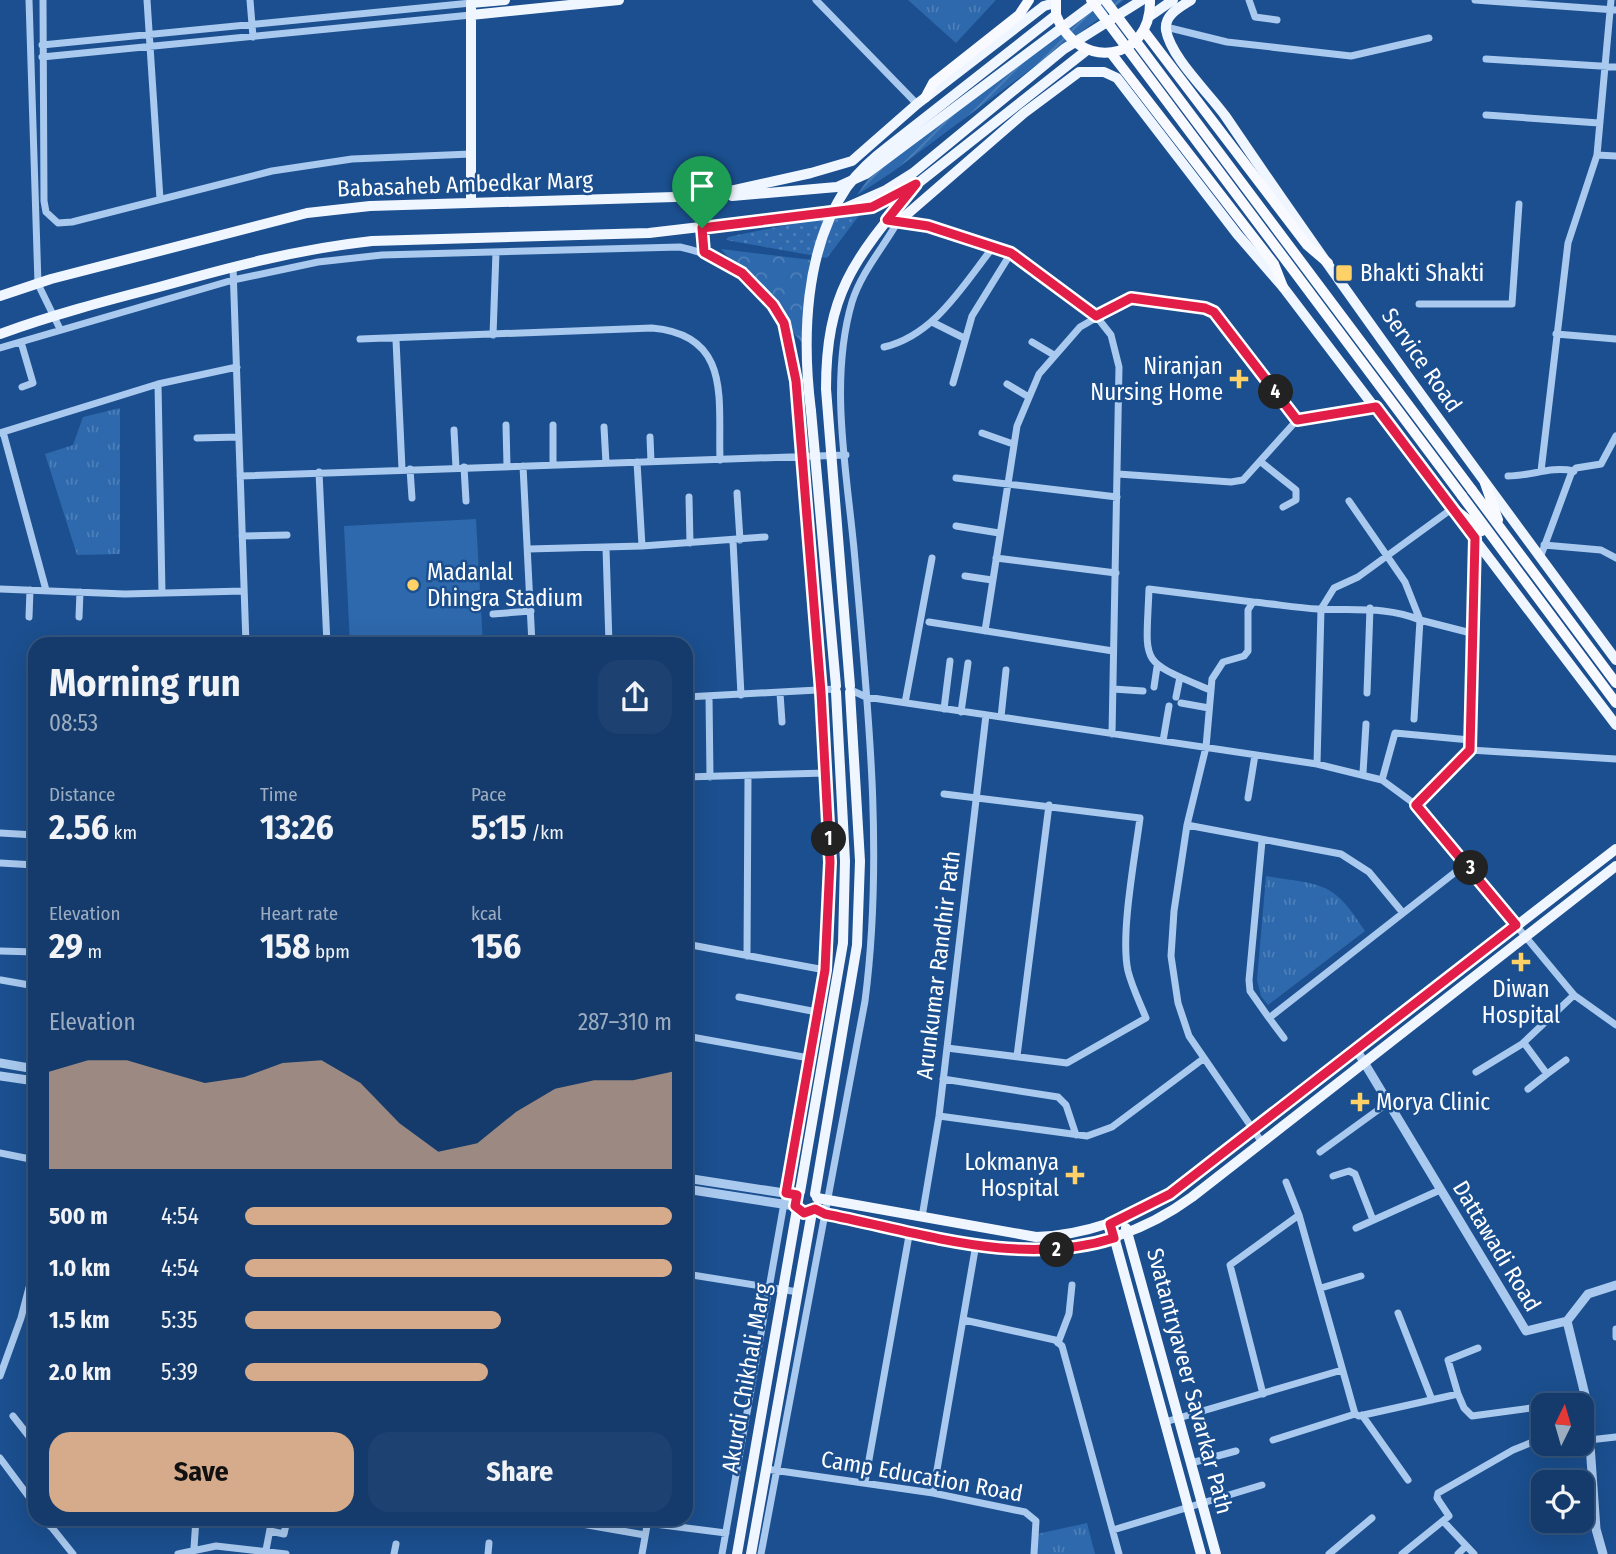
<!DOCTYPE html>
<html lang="en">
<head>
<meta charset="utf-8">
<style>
	body { margin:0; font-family:"Fira Sans Condensed",sans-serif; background:#1d4271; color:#f1f3f6; height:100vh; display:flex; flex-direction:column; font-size:26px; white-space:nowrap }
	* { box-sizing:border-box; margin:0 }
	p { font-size:23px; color:#9dadc1 }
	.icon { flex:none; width:38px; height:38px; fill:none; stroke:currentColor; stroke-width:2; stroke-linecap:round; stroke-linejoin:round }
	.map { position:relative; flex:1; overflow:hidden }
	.side { position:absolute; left:28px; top:637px; width:665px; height:889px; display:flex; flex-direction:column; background:#143b6b; border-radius:21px; box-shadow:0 7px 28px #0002,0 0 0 2px #33557e }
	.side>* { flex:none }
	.needle { width:46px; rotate:5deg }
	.controls { position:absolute; left:1531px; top:1393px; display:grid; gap:14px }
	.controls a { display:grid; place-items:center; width:63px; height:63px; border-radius:14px; background:#143b6b; box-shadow:0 7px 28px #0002,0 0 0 2px #33557e; font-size:35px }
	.pin { position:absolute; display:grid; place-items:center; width:60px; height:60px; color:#fff; margin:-72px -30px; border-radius:50% 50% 50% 0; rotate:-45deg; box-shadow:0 0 7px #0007 }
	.pin .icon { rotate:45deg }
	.km { position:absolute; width:35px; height:35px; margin:-18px; border-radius:50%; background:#222; color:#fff; font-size:19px; line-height:35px; text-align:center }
	.round { display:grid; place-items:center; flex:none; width:74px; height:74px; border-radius:21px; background:#1d4271 }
	.overview { display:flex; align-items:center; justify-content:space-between; height:119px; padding:0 21px }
	h1 { font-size:38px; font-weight:700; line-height:52px }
	.figures { display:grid; grid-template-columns:repeat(3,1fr); gap:10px; height:119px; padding:7px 21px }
	.figures div { display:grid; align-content:center }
	.figures b { font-size:35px; font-weight:700 }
	.figures small { font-size:19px; font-weight:400 }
	.figures p { font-size:19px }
	.chart { height:196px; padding:14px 21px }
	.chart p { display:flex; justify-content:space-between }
	.chart svg { width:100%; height:126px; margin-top:7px; fill:#d6ab8b; opacity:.7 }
	.action { display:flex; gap:14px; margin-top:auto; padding:14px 21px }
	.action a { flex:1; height:80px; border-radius:21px; background:#d6ab8b; color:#111; font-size:28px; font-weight:700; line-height:80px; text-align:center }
	.action a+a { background:#1d4271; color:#f1f3f6 }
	ul { padding:0 21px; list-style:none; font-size:23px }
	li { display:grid; grid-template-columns:112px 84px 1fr; align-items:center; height:52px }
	li i { height:18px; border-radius:9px; background:#d6ab8b }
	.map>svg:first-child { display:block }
</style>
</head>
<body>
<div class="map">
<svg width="1616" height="1554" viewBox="0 0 1616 1554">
	<defs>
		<pattern id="grass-dots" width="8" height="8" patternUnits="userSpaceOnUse" patternTransform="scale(1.75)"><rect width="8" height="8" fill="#2e69ad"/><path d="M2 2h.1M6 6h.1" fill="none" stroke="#4d80b9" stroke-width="1.8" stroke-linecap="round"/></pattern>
		<pattern id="forest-crowns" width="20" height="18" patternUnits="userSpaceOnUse" patternTransform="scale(1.75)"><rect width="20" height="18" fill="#2e69ad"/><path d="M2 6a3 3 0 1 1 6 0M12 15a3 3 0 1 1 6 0" fill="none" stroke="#4d80b9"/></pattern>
		<pattern id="park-tufts" width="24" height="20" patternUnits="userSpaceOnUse" patternTransform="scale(1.75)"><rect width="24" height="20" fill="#2e69ad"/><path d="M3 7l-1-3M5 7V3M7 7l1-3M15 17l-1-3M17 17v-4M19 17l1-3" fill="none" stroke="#4d80b9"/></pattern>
		<pattern id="garden-furrows" width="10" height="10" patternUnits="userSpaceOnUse" patternTransform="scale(1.75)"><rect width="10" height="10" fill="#2e69ad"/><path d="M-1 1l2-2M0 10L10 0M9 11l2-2" fill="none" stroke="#4d80b9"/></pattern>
	</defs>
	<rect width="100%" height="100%" fill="#1b4f8f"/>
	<path fill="url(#grass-dots)" d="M864,209L827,258L726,240L728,237Z"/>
	<path fill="url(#forest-crowns)" d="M721,249L812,260L803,344Z"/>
	<path fill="url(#park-tufts)" d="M908,0H996L956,43Z
		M120,408V554L77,555L45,454L73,445L83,417Z
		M1266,876C1322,885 1333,880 1365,931L1268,1005L1261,996L1257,980Z
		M1087,1523L1095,1554H1034L1037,1534Z"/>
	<path fill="url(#garden-furrows)" d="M1103,0H1124L891,173L857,195L874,170Z"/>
	<path fill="#2e69ad" d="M476,519L483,644H350L344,526Z"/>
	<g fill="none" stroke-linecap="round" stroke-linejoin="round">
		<path stroke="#a9c9ee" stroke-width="7" d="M29,0L38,284L60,329
			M43,0L44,201L46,212L58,223L72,222L272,171L352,159L471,154
			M147,0L160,199
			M250,0L253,37
			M816,0L917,104
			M1249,0L1255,17L1277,20
			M1475,0L1616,10
			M1166,27L1227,42L1351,56L1429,38
			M42,45L471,3
			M42,57L471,15
			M1486,59L1616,67
			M1486,115L1599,123
			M1597,155L1616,156
			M702,228L704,252
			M233,267L246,644
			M1419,304H1512L1519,204
			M932,322L964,338
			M1556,334L1616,339
			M493,335L496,252
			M360,339L652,328C732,335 718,399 720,460
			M396,340L402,469
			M21,342L33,383L22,387
			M1032,342L1054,355
			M884,347C935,335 963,285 994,246
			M0,348L233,280L318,262L382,255L680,247C722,256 765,282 784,323C803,365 801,453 805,501C812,597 822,692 826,787C829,857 832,925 821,994L722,1554
			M953,383L972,316L1011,253
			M158,384L162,593
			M1007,384L1027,396
			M506,425L507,466
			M604,427L606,463
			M454,430L456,468
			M3,432L46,590
			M0,433L158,384L237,367
			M982,433L1013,444
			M650,437L651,462
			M197,438L239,437
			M637,462L642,546
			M1261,462L1296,490V500L1283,507
			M553,465V425
			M523,466L532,644
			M464,467L466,501
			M410,469L412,498
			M1541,471L1568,243L1597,155L1611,0
			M319,472L327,644
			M1118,474L1231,482L1243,480L1297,420L1376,407
			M240,476L846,455
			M1508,476C1532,476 1550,466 1574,471
			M956,478L1117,497
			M737,493L740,540
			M689,497L690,543
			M1349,501L1405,582L1420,620L1475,634
			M956,526L999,533
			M242,536L287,535
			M733,541L741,695
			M1544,545L1601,550L1616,558
			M606,548L609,644
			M528,549L642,546L765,537
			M996,558L1116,573
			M1540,558L1571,474L1576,468L1601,464L1616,436
			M965,576L992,580
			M0,589L125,594L244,591
			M493,614L531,611
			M29,617L30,590
			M79,617L80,592
			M929,622L1113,651
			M985,631L1017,426L1039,374L1080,327L1131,298L1205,308L1214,312L1297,420
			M686,665L687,696
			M1154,687L1157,667
			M1113,689L1143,691
			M851,690L866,697L1317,764L1382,780L1416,805L1574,995L1616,1025
			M1210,690C1138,659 1146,667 1149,589L1253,602
			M780,693L782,722
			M1367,693L1370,608
			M709,696L710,777
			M686,697L836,689
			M1176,697L1180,677
			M905,703L932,558
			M1181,703L1209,708
			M944,709L950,661
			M961,712L968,663
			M1001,717L1006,670
			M1163,741L1169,706
			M1470,750L1475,540
			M1317,764L1321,609L1334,588L1358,577L1453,508
			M1363,773L1366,724
			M686,777L826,773
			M1382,780L1395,733L1470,740
			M944,794L1140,818C1135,857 1120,935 1128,971C1132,987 1140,1003 1146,1018L1067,1063L947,1048
			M1248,798L1255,755
			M1416,805L1470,750L1616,759
			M1187,825L1341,854L1369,872L1403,913
			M0,833L35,835
			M1262,841L1249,980L1250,991L1269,1018L1467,863
			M0,863L35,865
			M686,944L825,970
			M0,951L35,952
			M747,956L748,777
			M1,980L35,986
			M739,997L817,1012
			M1269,1018L1284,1038
			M686,1036L809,1058
			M1524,1043L1547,1074L1566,1060
			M1017,1056L1049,805
			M1476,1072L1522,1044L1574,995
			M943,1079L1058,1097L1066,1105L1076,1135
			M1528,1089L1547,1074
			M939,1116L1087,1136L1112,1127L1203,1059
			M1261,1141L1189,1036L1178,1003L1171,956L1174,911L1187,825L1206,747L1212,679L1223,662L1244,656L1248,651V610L1253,602C1275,604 1297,608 1318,609C1354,611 1386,606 1420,620L1414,719
			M1320,1152L1389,1102
			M0,1153L35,1160
			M1333,1176L1349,1171L1355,1174L1373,1220
			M1286,1182L1299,1215L1355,1414L1359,1416L1458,1394L1464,1408L1472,1416L1531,1408L1544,1411
			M922,1217L939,1116L986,715
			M1356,1228L1440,1190
			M686,1274L798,1292
			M1321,1288L1361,1276
			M686,1299L690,1275
			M1398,1313L1432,1400
			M964,1320L1055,1340L1062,1346L1119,1554
			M1616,1329V1337
			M1058,1343L1069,1314L1072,1285
			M0,1376L21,1318L35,1265
			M1263,1394L1230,1265L1299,1215
			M1458,1394L1448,1360L1478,1348
			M1362,1415L1408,1480
			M13,1416L35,1444
			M1165,1422L1342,1370
			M1273,1440L1355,1414
			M1589,1440L1616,1437
			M0,1458L35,1505
			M1191,1463L1236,1451
			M766,1469L933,1493L1025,1512L1036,1521L1034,1554
			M865,1482L910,1230
			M933,1493L976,1244
			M45,1519L73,1554
			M553,1519L645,1535
			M1443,1521L1474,1554
			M647,1523L726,1533
			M50,1526L59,1519
			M1113,1530L1262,1485
			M270,1531L284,1534L287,1520
			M194,1548L196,1519
			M266,1550L272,1519
			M178,1554L216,1546L286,1554
			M394,1554L396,1544
			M488,1554L489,1543
			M642,1554L648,1520
			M761,1554L865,1001C884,854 868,707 855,560C848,477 828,384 852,302C861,273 882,249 897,223L928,226L1011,253L1096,316L1111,335L1119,367L1112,734
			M1329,1554L1372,1518
			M1402,1554L1449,1516L1437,1498L1438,1493L1513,1450L1540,1439L1544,1426
			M1458,1554L1466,1546"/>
		<path stroke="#a9c9ee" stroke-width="9" d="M1356,1049L1526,1331L1567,1321
			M0,1063L35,1069
			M0,1076L35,1081
			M686,1178L797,1195
			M686,1189L795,1206
			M1567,1321L1587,1403L1596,1529L1603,1554
			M1567,1321L1588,1294L1616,1285"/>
		<path stroke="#f0f6ff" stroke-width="10" d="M1191,0C1180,7 1164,15 1166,30C1171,58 1209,93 1226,117C1351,302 1484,481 1616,660
			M471,15L619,0
			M1150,16L1173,0
			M732,196L837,187L866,174L1099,0
			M471,203V3L505,0
			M845,208L886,190L913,173L1064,49L1142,0
			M887,220L897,223L1024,113L1079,72H1104L1117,78L1237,234L1283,287L1616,725
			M0,296L51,279L307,213L370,206L708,196L811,173L852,161L917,104L1044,6L1055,3
			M0,334C52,315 105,301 159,287C230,267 299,249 372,241L649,233L871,207L917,184L1087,50
			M811,411L836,686
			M850,686L826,389C826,292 855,259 914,187
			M800,1192L843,943L845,861L836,692
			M815,1194L857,945L860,861L850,692
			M817,1198L1036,1237C1086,1235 1128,1219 1170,1194L1616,849
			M815,1209L825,1214C957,1239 1072,1285 1192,1197L1616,866
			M1126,1228L1216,1554
			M1113,1233L1201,1554
			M737,1554L797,1209
			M751,1554L812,1212"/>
		<path stroke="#f8faff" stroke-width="10" d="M1056,0V15
			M1144,31L1307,245L1328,263
			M1111,53L1274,264L1283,287
			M925,98L933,83L1019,15L1029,0
			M1485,483L1498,520
			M1472,490L1616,683
			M1462,496L1616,703
			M1453,508L1482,531"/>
		<path stroke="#f0f6ff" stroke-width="10" d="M811,411C802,339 804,250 847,187C859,171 873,158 889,146L1056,15"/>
		<path stroke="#f8faff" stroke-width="10" d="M1091,0L1462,496
			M1105,0L1472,490
			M1056,15C1078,72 1152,62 1150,0"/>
	</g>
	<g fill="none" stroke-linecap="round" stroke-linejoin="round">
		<g stroke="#fff" stroke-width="14">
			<path id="route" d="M916,184L887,220L928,226L1011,253L1096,316L1131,298L1205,308L1214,312L1297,420L1376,407L1475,538L1470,750L1416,805L1516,925L1170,1194L1110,1224L1114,1238C1020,1268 918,1232 825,1214L815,1209L804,1213L795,1206L797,1195L786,1193L825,970L830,862L821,692L796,381L784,323L773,305L742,273L704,252L702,228L872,207Z"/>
		</g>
		<use href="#route" stroke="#e11d48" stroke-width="9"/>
	</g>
	<g fill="#ffd166" stroke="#1b4f8f" stroke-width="2.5">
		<rect x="1335" y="264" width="18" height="18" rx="3.5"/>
		<path d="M1235.5 368.5h7v7h7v7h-7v7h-7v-7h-7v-7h7z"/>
		<circle cx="413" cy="585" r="7"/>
		<path d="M1517.5 951.5h7v7h7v7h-7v7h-7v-7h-7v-7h7z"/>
		<path d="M1356.5 1091.5h7v7h7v7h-7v7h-7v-7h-7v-7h7z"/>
		<path d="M1071.5 1164.5h7v7h7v7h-7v7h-7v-7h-7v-7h7z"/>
	</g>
	<g text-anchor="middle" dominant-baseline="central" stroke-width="5" stroke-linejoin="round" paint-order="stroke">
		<g font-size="23" fill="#fff" stroke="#1b4f8f">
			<text transform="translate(465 184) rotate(-2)">Babasaheb Ambedkar Marg</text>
			<text transform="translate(1422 360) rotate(55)">Service Road</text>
			<text transform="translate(938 965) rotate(-83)">Arunkumar Randhir Path</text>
			<text transform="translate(1497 1246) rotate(59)">Dattawadi Road</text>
			<text transform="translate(746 1378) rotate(-80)">Akurdi Chikhali Marg</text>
			<text transform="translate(1190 1381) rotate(75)">Svatantryaveer Savarkar Path</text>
			<text transform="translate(922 1476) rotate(10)">Camp Education Road</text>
		</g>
		<g font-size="23" fill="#fff" stroke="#1b4f8f" text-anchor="start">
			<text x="1360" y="273">Bhakti Shakti</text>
			<text x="1223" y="366" text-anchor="end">Niranjan<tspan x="1223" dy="26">Nursing Home</tspan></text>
			<text x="427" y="572">Madanlal<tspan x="427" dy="26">Dhingra Stadium</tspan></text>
			<text x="1521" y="989" text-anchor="middle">Diwan<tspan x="1521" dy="26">Hospital</tspan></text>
			<text x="1376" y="1102">Morya Clinic</text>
			<text x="1059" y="1162" text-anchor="end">Lokmanya<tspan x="1059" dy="26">Hospital</tspan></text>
		</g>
	</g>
</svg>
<div class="controls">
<a><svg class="needle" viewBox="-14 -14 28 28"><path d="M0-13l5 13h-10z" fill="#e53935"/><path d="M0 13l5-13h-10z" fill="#9dadc1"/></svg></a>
<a><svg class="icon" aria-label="locate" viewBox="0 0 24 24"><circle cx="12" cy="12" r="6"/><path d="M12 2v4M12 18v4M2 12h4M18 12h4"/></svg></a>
</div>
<div class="pin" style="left:702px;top:228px;background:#1e9e55"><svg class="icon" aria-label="arrive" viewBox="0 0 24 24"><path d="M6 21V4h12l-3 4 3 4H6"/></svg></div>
<b class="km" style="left:829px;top:839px">1</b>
<b class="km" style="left:1057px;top:1250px">2</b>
<b class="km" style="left:1471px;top:868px">3</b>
<b class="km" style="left:1276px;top:392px">4</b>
<section class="side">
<div class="overview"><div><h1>Morning run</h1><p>08:53</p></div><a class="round"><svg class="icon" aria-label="share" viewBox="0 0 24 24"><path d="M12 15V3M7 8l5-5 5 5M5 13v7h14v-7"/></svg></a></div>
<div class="figures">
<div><p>Distance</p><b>2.56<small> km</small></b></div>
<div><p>Time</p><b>13:26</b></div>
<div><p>Pace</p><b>5:15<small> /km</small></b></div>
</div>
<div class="figures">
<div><p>Elevation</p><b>29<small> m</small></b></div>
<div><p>Heart rate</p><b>158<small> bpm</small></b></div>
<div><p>kcal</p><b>156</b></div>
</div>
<div class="chart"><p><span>Elevation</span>287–310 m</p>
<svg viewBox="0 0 160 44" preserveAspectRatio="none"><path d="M0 44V10L10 6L20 6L30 10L40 14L50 12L60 7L70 6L80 14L90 28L100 38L110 35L120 24L130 16L140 13L150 13L160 10V44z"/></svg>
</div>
<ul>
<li><b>500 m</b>4:54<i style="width:100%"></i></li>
<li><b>1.0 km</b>4:54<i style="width:100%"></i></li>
<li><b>1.5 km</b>5:35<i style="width:60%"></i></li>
<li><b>2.0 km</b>5:39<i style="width:57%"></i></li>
</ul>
<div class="action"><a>Save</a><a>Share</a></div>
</section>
</div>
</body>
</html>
